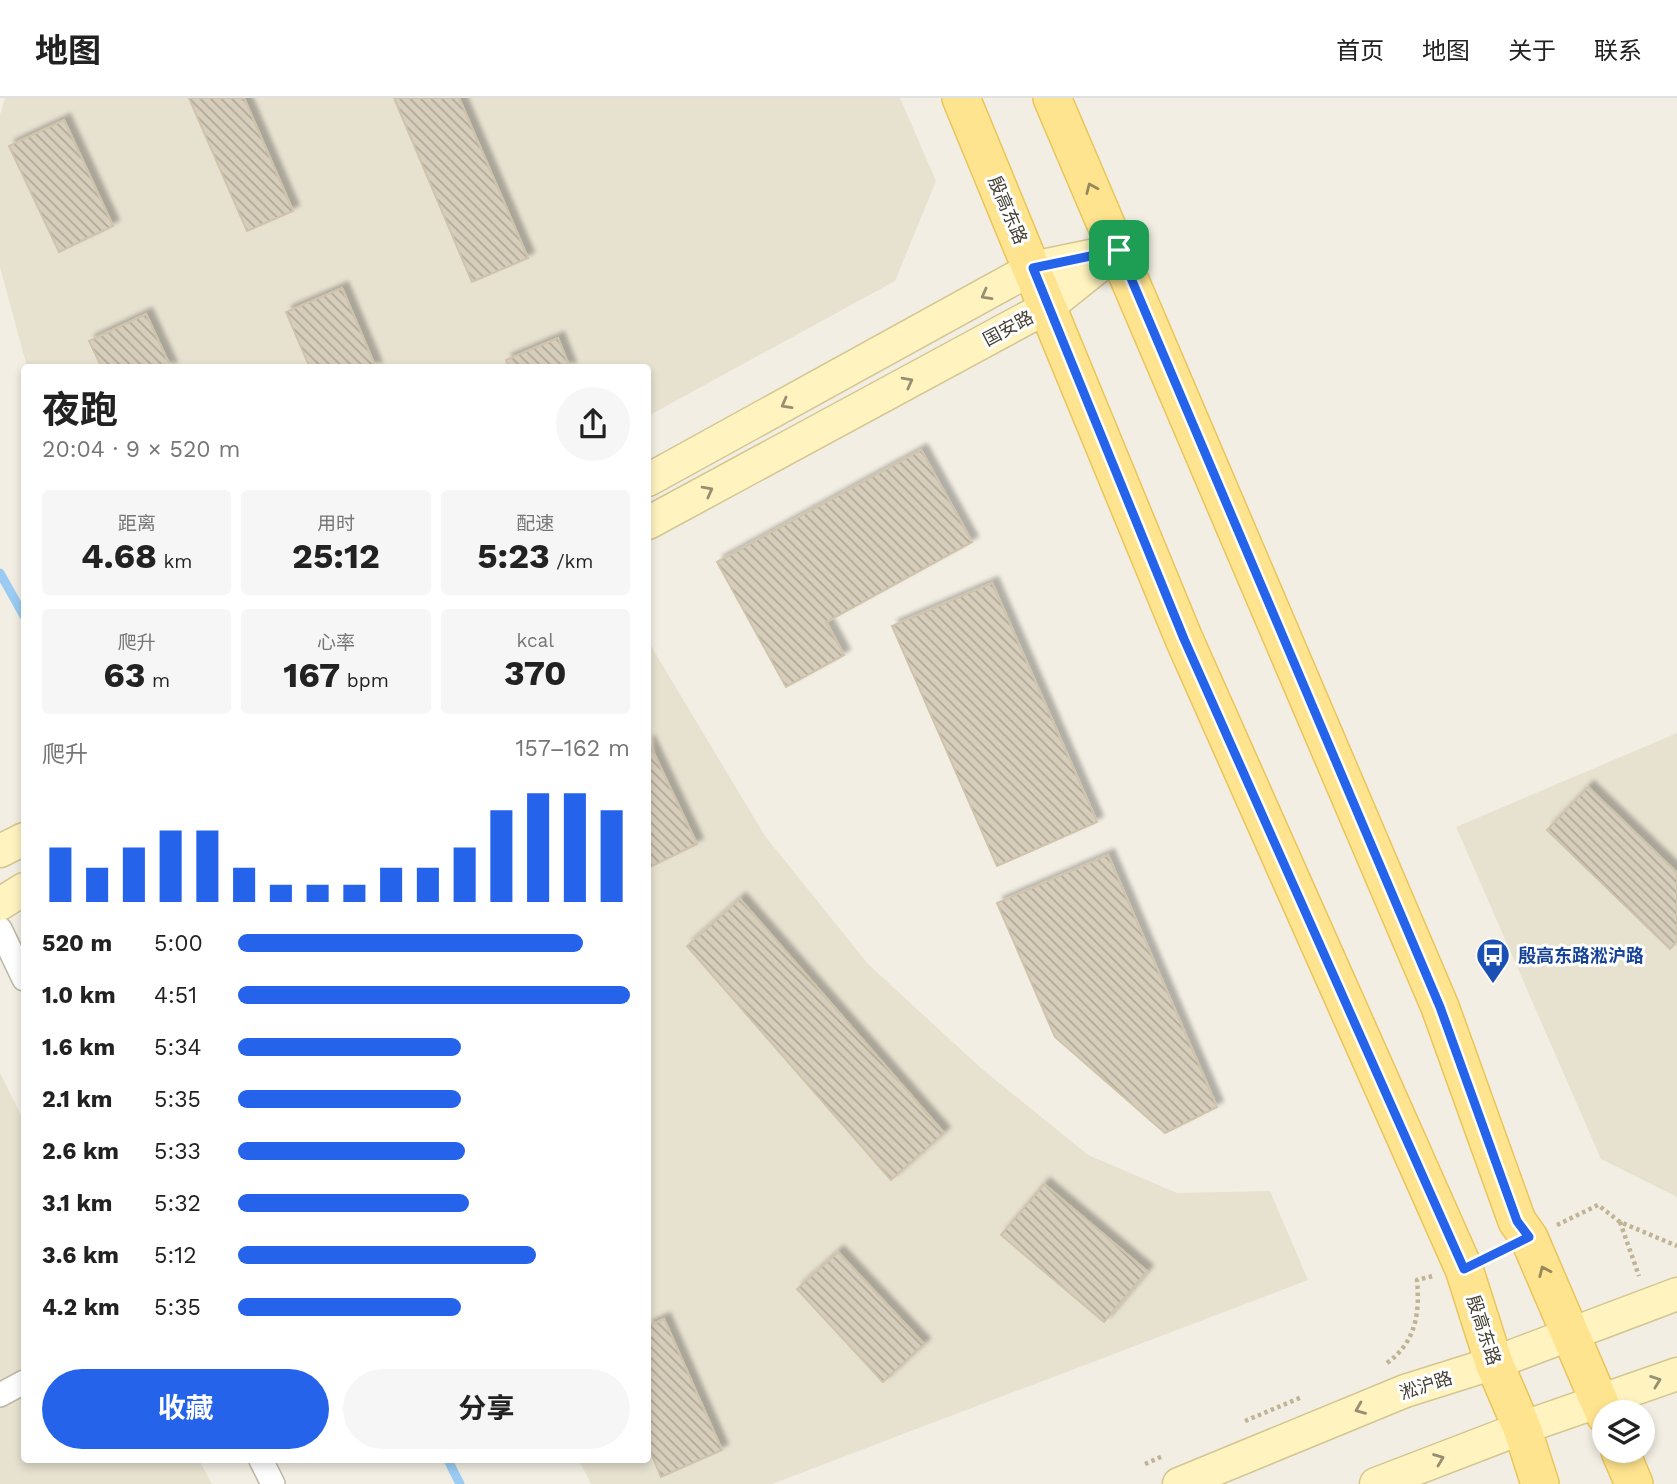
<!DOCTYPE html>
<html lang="zh">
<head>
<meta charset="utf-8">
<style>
	body { margin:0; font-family:"Work Sans","Noto Sans SC",sans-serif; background:#f6f6f6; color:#222; height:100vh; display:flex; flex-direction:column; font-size:26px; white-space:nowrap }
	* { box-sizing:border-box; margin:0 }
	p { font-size:23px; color:#767676 }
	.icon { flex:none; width:38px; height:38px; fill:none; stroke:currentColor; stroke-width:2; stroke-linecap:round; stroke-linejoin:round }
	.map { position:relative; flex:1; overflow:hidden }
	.side { position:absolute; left:21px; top:266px; width:630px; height:1099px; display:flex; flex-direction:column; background:#fff; border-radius:7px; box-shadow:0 4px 10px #0003 }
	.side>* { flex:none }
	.buttons { position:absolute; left:1592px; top:1302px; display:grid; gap:14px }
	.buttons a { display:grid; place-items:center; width:63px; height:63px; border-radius:50%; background:#fff; box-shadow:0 4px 10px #0003; font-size:35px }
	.pin { position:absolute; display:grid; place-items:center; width:60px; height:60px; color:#fff; margin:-30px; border-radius:14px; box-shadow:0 4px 10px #0006 }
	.round { display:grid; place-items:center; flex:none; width:74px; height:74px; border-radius:37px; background:#f6f6f6 }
	.summary { display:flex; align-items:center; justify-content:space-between; height:119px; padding:0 21px }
	h1 { font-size:38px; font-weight:700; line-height:52px }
	.metrics { display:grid; grid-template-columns:repeat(3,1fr); gap:10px; height:119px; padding:7px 21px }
	.metrics div { display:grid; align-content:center; border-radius:7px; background:#f6f6f6; text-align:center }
	.metrics b { font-size:35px; font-weight:700 }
	.metrics small { font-size:19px; font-weight:400 }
	.metrics p { font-size:19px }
	.chart { height:196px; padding:14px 21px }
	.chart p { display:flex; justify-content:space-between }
	.chart svg { width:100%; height:126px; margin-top:7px; stroke:#2563eb; stroke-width:6 }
	.primary-button { display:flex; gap:14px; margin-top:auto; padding:14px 21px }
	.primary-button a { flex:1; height:80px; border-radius:42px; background:#2563eb; color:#fff; font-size:28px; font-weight:700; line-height:80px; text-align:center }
	.primary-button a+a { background:#f6f6f6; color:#222 }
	ul { padding:0 21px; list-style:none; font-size:23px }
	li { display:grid; grid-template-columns:112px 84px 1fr; align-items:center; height:52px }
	li i { height:18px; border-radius:9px; background:#2563eb }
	header { display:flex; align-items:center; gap:42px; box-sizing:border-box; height:98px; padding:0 35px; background:#fff; border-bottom:2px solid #e0e0e0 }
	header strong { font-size:33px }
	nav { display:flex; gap:38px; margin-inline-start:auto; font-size:24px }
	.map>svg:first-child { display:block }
</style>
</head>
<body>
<header>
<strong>地图</strong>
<nav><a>首页</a><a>地图</a><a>关于</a><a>联系</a></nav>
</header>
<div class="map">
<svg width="1677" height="1386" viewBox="0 0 1677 1386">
	<defs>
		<pattern id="building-back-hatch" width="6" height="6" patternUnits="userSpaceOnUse" patternTransform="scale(1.75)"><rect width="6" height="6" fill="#d7cdbb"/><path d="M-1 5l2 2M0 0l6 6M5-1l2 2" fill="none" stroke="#b0a899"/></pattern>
		<filter id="shadow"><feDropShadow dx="6" dy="-6" stdDeviation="2" flood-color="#0004"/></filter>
	</defs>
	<rect width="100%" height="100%" fill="#f2eee3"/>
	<path fill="#e7e1d0" d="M5,0H900L936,83L895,183L648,318V270L27,269L0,169V17Z
		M648,543L765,738L868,866L982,971L1088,1057L1177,1095L1270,1093L1308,1182L772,1386H591L579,1362H648Z
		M1677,635V1099L1601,1061L1456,729Z
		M0,975L24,1023V1362H199L212,1386H0Z"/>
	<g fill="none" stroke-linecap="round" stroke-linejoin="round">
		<path stroke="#9bcbf3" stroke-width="9" d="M0,475L24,518
			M448,1362L460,1386"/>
	</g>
	<path fill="url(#building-back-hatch)" stroke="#cfc3ab" stroke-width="2" filter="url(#shadow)" d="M189,0H244L293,113L247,133Z
		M394,0H459L528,160L472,184Z
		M64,22L113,128L59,154L9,48Z
		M342,190L376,270H310L286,214Z
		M146,216L171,270H102L89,243Z
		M558,240L570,270H509L506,262Z
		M921,352L972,444L826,524L844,557L786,589L717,464Z
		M992,485L1097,724L997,768L892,528Z
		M648,643L697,746L648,770Z
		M1588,689L1677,775V843L1670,851L1547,732Z
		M1108,757L1217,1009L1165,1035L1055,939L997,805Z
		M740,801L944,1035L891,1082L687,848Z
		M1044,1086L1147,1173L1104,1224L1001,1137Z
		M838,1154L924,1246L883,1284L797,1191Z
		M664,1221L722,1352L661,1379L648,1348V1228Z"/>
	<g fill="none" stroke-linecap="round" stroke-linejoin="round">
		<g stroke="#beb7a5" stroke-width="26">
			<path id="street" d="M0,831L24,881
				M0,1297L24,1284
				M261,1362L273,1386"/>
		</g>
		<g stroke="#d4c690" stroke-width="35">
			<path id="secondary" d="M648,382L1033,170L1110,154
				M648,425L1049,208L1119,152
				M0,753L24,741
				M0,806L24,791
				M1179,1386L1405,1293L1494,1265L1677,1196
				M1376,1386L1522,1330L1677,1276"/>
		</g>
		<g stroke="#e9c55a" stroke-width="40">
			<path id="primary" d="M961,0L1184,541L1464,1171L1494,1265L1522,1330L1540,1386
				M1052,0L1440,909L1517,1123L1529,1140L1605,1317
				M1620,1353L1634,1386"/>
		</g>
		<path stroke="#c1b395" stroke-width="4.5" stroke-dasharray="3.5 3.5" stroke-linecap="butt" d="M1620,1124L1639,1178
			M1557,1127L1598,1107L1620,1124L1677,1148
			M1387,1265C1416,1244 1420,1215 1417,1182L1433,1178
			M1245,1323L1302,1299
			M1145,1366L1163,1358"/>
		<use href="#street" stroke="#fff" stroke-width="23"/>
		<use href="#secondary" stroke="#fff3c0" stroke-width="32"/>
		<use href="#primary" stroke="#ffe48f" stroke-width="37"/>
	</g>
	<defs><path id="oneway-chevron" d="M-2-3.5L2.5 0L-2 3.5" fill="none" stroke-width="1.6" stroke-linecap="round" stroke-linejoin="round" transform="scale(1.75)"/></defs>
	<g stroke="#98895c">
		<use href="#oneway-chevron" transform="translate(1091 90) rotate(-114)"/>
		<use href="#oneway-chevron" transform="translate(1544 1173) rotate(-114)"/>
	</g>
	<g stroke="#988f72">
		<use href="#oneway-chevron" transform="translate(986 197) rotate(151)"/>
		<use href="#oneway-chevron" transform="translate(908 284) rotate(-28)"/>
		<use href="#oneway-chevron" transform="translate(786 306) rotate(151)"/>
		<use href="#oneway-chevron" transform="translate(708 393) rotate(-28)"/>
		<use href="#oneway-chevron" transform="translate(1656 1283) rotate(-20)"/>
		<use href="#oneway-chevron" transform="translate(1360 1311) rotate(158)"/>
		<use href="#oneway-chevron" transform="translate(1439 1361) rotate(-21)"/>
	</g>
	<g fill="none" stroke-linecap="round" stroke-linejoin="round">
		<g stroke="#fff" stroke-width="14">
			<path id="route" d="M1119,152L1440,909L1517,1123L1529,1139L1464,1171L1184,541L1033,170Z"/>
		</g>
		<use href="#route" stroke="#2563eb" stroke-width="9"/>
	</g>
	<defs>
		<g id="bus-pin" transform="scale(1.75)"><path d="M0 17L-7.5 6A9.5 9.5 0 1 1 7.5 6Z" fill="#1a4fb4" stroke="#fff"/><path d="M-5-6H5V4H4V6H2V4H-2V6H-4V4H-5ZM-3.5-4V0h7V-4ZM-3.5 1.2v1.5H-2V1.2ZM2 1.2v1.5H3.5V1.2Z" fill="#fff"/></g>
	</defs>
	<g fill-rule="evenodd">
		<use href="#bus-pin" x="1493" y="857"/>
	</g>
	<g text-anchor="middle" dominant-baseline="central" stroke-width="6" stroke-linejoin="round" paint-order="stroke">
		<g font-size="18" fill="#443e33" stroke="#fff">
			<text transform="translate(1008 112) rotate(67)">殷高东路</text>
			<text transform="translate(1008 230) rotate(-28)">国安路</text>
			<text transform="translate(1484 1232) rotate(72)">殷高东路</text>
			<text transform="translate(1426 1287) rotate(-18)">淞沪路</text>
		</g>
		<g font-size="18" font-weight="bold" fill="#164399" stroke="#fff" text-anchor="start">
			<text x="1518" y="857">殷高东路淞沪路</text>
		</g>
	</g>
</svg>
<div class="buttons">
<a><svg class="icon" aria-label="layers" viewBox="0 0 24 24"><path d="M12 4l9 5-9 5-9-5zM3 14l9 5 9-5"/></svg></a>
</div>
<div class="pin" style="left:1119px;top:152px;background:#1e9e55"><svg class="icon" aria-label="arrive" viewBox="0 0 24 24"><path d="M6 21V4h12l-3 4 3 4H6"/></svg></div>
<section class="side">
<div class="summary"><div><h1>夜跑</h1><p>20:04 · 9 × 520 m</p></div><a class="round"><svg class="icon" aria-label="share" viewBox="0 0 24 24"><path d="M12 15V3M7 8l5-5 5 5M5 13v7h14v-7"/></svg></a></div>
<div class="metrics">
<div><p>距离</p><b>4.68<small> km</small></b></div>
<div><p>用时</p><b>25:12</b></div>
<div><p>配速</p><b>5:23<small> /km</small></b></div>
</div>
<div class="metrics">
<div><p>爬升</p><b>63<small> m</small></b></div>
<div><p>心率</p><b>167<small> bpm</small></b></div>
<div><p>kcal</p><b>370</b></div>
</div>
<div class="chart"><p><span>爬升</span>157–162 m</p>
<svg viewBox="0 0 160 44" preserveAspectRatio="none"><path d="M5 44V25M15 44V32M25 44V25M35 44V19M45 44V19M55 44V32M65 44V38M75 44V38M85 44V38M95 44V32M105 44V32M115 44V25M125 44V12M135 44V6M145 44V6M155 44V12"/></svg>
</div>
<ul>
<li><b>520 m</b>5:00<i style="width:88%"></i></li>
<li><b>1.0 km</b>4:51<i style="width:100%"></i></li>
<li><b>1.6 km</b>5:34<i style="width:57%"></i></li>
<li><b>2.1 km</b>5:35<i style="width:57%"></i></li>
<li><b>2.6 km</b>5:33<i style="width:58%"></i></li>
<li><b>3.1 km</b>5:32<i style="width:59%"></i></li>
<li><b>3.6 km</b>5:12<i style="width:76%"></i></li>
<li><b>4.2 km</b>5:35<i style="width:57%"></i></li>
</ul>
<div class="primary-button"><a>收藏</a><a>分享</a></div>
</section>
</div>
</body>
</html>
